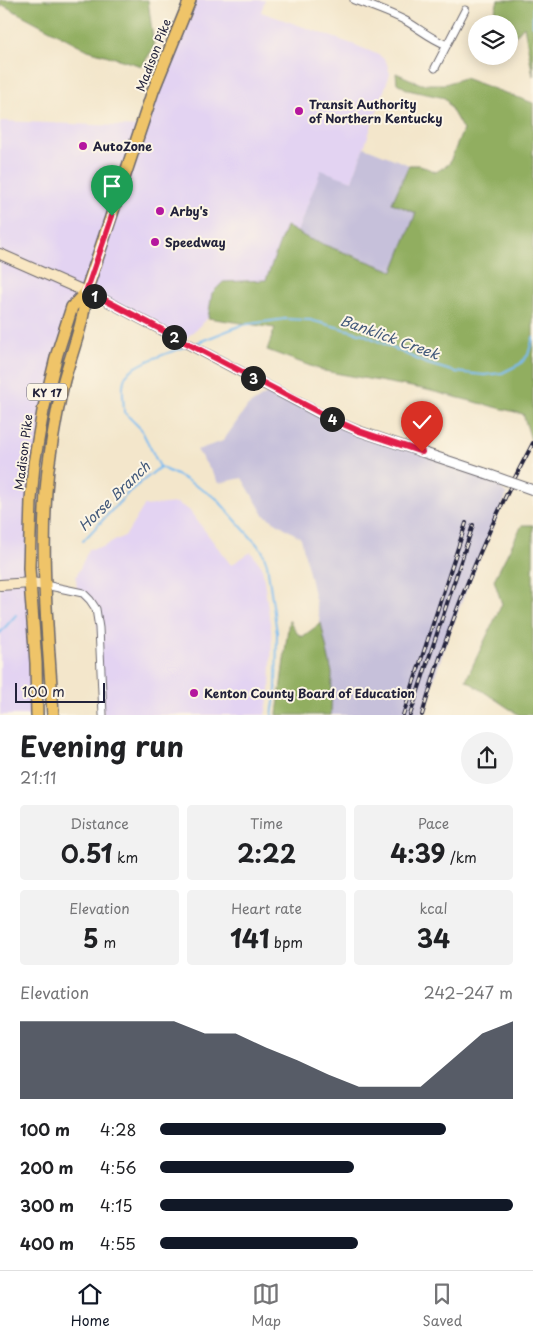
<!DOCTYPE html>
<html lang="en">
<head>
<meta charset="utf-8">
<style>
	body { margin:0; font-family:"Playpen Sans",sans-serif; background:#f2f2f2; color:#202124; height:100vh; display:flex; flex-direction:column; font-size:19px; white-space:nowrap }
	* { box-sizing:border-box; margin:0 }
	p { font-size:16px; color:#757577 }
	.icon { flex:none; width:28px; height:28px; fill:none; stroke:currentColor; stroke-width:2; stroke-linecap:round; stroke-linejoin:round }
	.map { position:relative; height:715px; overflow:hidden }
	.drawer { display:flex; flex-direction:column; background:#fff; flex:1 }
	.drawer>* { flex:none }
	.buttons { position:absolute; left:468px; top:15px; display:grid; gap:10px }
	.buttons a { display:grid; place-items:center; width:50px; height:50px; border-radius:50%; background:#fff; box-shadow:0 2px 12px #0003; font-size:25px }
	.scale { position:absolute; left:15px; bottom:12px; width:90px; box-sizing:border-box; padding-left:5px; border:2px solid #22223b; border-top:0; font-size:14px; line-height:18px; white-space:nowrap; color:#22223b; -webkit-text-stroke:4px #fcf5e5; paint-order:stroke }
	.pin { position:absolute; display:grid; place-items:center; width:42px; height:42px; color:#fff; margin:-51px -21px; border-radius:50% 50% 50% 0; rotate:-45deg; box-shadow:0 0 5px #0007 }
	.pin .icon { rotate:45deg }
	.km { position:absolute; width:25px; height:25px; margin:-12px; border-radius:50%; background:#222; color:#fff; font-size:14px; line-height:25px; text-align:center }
	.round { display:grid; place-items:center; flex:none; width:52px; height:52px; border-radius:26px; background:#f2f2f2 }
	.overview { display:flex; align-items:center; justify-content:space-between; height:85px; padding:0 20px }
	h1 { font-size:28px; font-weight:700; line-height:38px }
	.stats { display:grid; grid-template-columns:repeat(3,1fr); gap:8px; height:85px; padding:5px 20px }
	.stats div { display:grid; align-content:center; border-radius:5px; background:#f2f2f2; text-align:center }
	.stats b { font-size:25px; font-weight:700 }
	.stats small { font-size:14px; font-weight:400 }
	.stats p { font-size:14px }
	.chart { height:140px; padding:10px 20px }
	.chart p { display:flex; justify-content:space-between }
	.chart svg { width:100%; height:90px; margin-top:5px; fill:#111827; opacity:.7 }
	ul { padding:0 20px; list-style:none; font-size:16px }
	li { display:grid; grid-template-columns:80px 60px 1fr; align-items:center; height:38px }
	li i { height:12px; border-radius:6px; background:#111827 }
	.tab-bar { display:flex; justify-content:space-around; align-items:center; height:70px; border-top:1px solid #e0e0e0; background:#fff; font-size:14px; color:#757577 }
	.tab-bar a { display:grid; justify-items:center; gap:2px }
	.tab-bar .on { color:#111827 }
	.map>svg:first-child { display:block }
</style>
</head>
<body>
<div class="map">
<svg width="533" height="715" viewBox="0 0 533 715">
	<rect width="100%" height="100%" fill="#fcf5e5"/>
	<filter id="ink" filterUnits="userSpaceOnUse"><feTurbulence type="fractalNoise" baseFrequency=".02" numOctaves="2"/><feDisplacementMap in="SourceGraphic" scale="10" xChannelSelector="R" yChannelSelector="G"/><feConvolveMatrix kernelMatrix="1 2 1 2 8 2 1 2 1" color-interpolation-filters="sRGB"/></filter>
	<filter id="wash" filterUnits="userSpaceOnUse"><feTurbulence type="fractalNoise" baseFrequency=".0096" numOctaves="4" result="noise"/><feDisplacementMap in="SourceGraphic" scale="20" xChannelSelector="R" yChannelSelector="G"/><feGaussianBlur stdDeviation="1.12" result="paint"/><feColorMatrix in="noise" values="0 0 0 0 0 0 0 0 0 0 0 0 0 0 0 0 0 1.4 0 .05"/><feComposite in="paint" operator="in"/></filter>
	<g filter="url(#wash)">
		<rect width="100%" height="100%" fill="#f3e6cb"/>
		<path fill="#e3d3f2" d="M190,0H265L261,12L355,45L379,55L386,61L390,74L352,181L321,171L297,232L286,226L266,280L223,282L212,293L208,318L183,341L87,292L72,307L57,354L31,500L37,715H0V123L2,121L141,127Z
			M177,503L189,510L231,565L251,552L262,567L272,636L270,691L265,715H103L96,609L77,591L76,577L89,549L103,547L126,535L144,506Z"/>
		<path fill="#c6c0da" d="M364,147L409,165L392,203L416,213L393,271L309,239L297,232L321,170L352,181Z
			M274,389L330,419L485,473L507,494L465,593L448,637L422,715H331L332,673L301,538L264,515L242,478L219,483L197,450L223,441L248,406Z"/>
		<path fill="#91ae61" stroke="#5a684e" d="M0,0H148L154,47L142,66L88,50L3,5L0,8Z
			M498,0H533V76L524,26L509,43V24H491Z
			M396,73L421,84H445L464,78L533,103V446L523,414L423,389L324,371L267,350L275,328L208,318L212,293L223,282L266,280L286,226L309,239L393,271L416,213L392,203L409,165H419L436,172L449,164L463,130L445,98L408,90L397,83Z
			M522,525H533V715H519L466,680L502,604L494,580Z
			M289,620L297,633L302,637L321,623L332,673L331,715H277Z"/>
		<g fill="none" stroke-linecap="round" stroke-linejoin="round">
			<path stroke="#7bbcf0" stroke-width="2" d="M533,5V26
				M194,344L242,325L285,319L310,320L363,334L425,363L455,372L484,375L502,373L520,364L528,355L533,338
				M187,346C172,352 138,362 127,374C120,383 124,401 124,412L141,429L160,467L183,478L216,498L262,550L267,564L277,633L276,691L272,715
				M83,541L129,492L160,467
				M0,633L16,615"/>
		</g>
	</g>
	<g filter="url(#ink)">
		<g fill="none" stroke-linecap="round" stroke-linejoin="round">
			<g stroke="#6b676d" stroke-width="9">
				<path id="minor" d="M354,0C371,6 389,12 406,21C420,29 431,39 447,45
					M435,68L465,10
					M45,585L83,593L90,600L96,609L99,628L103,715"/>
			</g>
			<g stroke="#6b676d" stroke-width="11">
				<path id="tertiary" d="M86,292L103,299L330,419L359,431L485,473"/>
			</g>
			<g stroke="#6b676d" stroke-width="12">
				<path id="secondary" d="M0,254L86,292
					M0,585L31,583L45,585"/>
			</g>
			<g stroke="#6b676d" stroke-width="14">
				<path id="primary" d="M37,715L36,663L29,568L31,500L34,464L43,411L57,354L72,307L86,292
					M53,715C48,634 39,551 48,469C52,440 57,409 64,380C72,351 84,323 86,292L153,91L190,0"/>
			</g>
			<use href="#minor" stroke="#fff" stroke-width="7"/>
			<use href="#tertiary" stroke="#fff" stroke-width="9"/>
			<use href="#secondary" stroke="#f9e7c3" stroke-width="10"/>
			<use href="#primary" stroke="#efc469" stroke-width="11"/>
			<g stroke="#22223b" stroke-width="4">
				<path id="rail" d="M403,715L466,523
					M410,715L473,525
					M422,715C449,622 487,528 533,443"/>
			</g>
			<use href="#rail" stroke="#fcf5e5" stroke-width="2" stroke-dasharray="5.5" stroke-linecap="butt"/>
			<g stroke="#6b676d" stroke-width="11" stroke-linecap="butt">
				<path id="tertiary-bridge" d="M485,473L533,490"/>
			</g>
			<use href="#tertiary-bridge" stroke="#fff" stroke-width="9"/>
		</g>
	</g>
	<g fill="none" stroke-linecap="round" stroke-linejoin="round" filter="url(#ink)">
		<g stroke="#fff" stroke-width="10">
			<path id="route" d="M112,216L86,292L103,299L330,418L359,431L422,452"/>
		</g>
		<use href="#route" stroke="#e11d48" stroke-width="6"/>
	</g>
	<g fill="#b5179e" stroke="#fcf5e5" stroke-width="2">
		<circle cx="299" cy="111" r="5"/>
		<circle cx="83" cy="146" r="5"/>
		<circle cx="160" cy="211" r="5"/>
		<circle cx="155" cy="242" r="5"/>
		<circle cx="194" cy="693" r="5"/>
	</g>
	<g text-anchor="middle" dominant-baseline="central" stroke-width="4" stroke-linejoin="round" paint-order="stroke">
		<rect fill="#fcf5e5" stroke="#63616e" stroke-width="1" x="27" y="383.5" width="40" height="17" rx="4"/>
		<g font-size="11" font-weight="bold" fill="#22223b">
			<text x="47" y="392">KY 17</text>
		</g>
		<g font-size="12" fill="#22223b" stroke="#fcf5e5">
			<text transform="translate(153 55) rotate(-69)">Madison Pike</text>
			<text transform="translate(23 452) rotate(-83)">Madison Pike</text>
		</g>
		<g font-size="12" font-weight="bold" fill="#22223b" stroke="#fcf5e5" text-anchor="start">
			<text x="309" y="104">Transit Authority<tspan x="309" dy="14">of Northern Kentucky</tspan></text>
			<text x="93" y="146">AutoZone</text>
			<text x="170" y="211">Arby's</text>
			<text x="165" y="242">Speedway</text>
			<text x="204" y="693">Kenton County Board of Education</text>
		</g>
		<g font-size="14" font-style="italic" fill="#41587a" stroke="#fcf5e5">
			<text transform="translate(390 337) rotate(20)">Banklick Creek</text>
			<text transform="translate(114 496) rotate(-44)">Horse Branch</text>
		</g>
	</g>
</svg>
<div class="buttons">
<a><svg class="icon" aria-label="layers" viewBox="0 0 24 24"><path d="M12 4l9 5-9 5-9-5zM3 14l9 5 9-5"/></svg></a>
</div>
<div class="scale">100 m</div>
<div class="pin" style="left:112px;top:216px;background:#1e9e55"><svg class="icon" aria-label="arrive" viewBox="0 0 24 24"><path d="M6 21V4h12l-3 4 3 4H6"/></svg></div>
<div class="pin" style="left:422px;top:452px;background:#d93025"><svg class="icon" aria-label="check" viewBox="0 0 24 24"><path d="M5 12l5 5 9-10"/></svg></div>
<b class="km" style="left:94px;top:296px">1</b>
<b class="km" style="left:174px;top:337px">2</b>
<b class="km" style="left:253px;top:378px">3</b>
<b class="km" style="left:332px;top:419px">4</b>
</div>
<section class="drawer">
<div class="overview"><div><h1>Evening run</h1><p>21:11</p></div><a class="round"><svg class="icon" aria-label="share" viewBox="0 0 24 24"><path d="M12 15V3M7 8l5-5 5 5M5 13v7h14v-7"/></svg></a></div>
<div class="stats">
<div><p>Distance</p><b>0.51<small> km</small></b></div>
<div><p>Time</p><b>2:22</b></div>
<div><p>Pace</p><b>4:39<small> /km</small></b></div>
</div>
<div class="stats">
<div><p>Elevation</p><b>5<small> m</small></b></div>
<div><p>Heart rate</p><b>141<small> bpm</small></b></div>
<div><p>kcal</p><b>34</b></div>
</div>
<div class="chart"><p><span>Elevation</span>242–247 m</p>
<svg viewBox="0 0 160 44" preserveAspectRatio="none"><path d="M0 44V6L10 6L20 6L30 6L40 6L50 6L60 12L70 12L80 19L90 25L100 32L110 38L120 38L130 38L140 25L150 12L160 6V44z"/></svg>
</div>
<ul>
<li><b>100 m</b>4:28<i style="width:81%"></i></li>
<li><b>200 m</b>4:56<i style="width:55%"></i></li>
<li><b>300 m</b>4:15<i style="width:100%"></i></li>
<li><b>400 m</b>4:55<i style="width:56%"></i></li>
</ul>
</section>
<nav class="tab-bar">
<a class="on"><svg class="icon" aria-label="home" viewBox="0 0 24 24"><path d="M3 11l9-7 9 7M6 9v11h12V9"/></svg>Home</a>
<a><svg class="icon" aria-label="map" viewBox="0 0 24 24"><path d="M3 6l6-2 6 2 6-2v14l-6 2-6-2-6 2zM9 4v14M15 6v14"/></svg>Map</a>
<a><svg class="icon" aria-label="saved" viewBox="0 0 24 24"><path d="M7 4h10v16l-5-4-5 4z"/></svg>Saved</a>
</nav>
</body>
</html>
